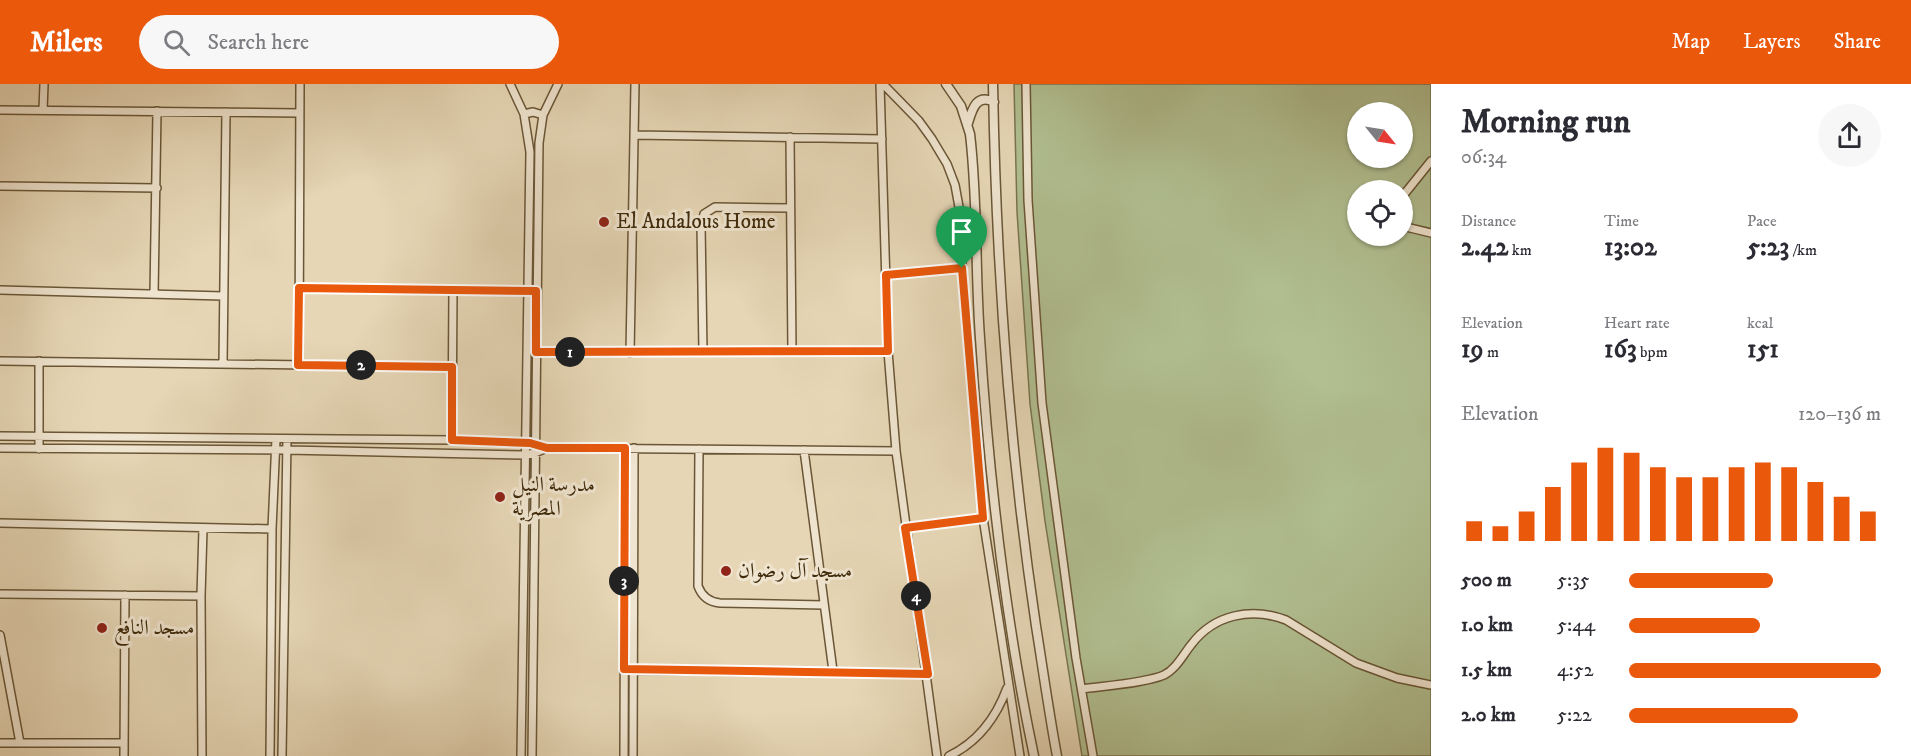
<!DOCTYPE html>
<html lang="en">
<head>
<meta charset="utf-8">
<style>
	body { margin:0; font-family:"IM FELL DW Pica",Amiri,serif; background:#f7f7f7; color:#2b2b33; height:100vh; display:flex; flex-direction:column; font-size:22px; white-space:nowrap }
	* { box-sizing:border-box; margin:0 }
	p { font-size:20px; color:#7c7c81 }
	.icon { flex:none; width:33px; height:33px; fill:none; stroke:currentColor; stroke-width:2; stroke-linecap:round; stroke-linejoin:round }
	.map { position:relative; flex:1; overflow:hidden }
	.panel { display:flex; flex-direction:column; background:#fff; width:480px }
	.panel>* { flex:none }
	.needle { width:39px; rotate:120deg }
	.tools { position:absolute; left:1347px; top:18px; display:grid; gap:12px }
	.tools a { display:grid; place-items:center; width:66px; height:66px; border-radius:50%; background:#fff; box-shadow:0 2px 4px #0004; font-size:30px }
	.pin { position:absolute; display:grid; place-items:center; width:51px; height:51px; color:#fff; margin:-62px -26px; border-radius:50% 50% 50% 0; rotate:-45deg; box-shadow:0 0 6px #0007 }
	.pin .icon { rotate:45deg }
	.km { position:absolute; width:30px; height:30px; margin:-15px; border-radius:50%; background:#222; color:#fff; font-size:16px; line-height:30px; text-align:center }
	.round { display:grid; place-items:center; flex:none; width:63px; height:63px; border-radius:32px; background:#f7f7f7 }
	.head { display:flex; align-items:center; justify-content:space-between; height:102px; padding:0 30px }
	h1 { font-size:33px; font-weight:700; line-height:45px }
	.metrics { display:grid; grid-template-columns:repeat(3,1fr); gap:9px; height:102px; padding:6px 30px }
	.metrics div { display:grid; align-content:center }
	.metrics b { font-size:26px; font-weight:700 }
	.metrics small { font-size:16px; font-weight:400 }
	.metrics p { font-size:16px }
	.chart { height:168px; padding:12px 30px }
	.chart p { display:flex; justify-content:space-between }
	.chart svg { width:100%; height:108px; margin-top:6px; stroke:#ea580c; stroke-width:6 }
	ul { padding:0 30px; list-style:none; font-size:20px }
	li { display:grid; grid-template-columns:96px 72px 1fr; align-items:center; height:45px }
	li i { height:15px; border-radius:8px; background:#ea580c }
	header { display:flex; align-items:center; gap:36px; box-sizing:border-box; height:84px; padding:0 30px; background:#ea580c; color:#fff }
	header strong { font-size:28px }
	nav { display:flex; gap:33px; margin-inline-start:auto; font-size:21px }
	.search { width:420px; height:54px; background:#f7f7f7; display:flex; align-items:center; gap:15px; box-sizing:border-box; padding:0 21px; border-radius:33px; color:#7c7c81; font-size:22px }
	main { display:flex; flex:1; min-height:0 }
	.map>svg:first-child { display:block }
</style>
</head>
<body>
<header>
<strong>Milers</strong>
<div class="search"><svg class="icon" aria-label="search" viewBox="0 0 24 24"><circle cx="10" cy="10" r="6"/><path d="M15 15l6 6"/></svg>Search here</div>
<nav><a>Map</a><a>Layers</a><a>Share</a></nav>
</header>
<main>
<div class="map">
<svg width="1431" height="672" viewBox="0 0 1431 672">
	<rect width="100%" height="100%" fill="#e6d6b5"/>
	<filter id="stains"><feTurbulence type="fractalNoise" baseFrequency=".00333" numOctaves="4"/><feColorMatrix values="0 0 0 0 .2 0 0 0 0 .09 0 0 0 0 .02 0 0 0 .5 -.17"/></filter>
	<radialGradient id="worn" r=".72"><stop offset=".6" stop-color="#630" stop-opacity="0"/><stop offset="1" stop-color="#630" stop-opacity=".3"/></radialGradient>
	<path fill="#b1bf91" stroke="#78754e" stroke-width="1.5" fill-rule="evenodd" d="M1014,0H1431V672H1082L1045,437L1030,320L1017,128ZM1358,28H1402V74H1358ZM1358,106H1402V152H1358Z"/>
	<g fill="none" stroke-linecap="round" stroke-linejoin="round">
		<g stroke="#6a5636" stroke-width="10">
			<path id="minor" d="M510,0L524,30L530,68L521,672
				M880,0L888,267L896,367L937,672
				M883,0L919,37L932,55L947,80L955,101L959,123L962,184L983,434L1020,672
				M1026,0L1028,116L1042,319L1076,574L1093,672
				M0,26L300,29
				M43,26L44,0
				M524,30L533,28L543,31
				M634,51L882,55
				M790,53L792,268
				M0,102L157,104
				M1402,113L1431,77
				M1402,142L1431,149
				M886,191L962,184
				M299,204L531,207
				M0,206L223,212
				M154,210L157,27
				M536,268L888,267
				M703,268L701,141L704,130L715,123L790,124
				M630,269L635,0
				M0,277L452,283
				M39,277V365
				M223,280L226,28
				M299,281L300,0
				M0,352L452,356L530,359L547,364L896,367
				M452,356L453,205
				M0,364L287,366L525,371L535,369L547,364
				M699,365L698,502C702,513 709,518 720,519L824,521
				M804,366L833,587
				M0,439L272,445
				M905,444L983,434
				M0,510L201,512
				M0,551L20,659
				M630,586L928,590
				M1082,605C1103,602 1146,599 1164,591C1176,585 1183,571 1191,561C1214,530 1252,523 1286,536L1356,579L1397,594L1431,601
				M0,659H124
				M124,672L125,511
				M202,672L201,512L203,445
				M270,672L272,445L276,355
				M282,672L287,355
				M532,672L539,59L543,31L558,0
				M624,672L625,364
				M633,672L634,364
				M949,672C978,658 996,634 1007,604"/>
		</g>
		<g stroke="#6a5636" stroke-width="11">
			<path id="tertiary" d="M946,0L961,22L970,50C978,117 975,186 980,254C989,393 1005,535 1034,672
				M993,0C996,183 1009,361 1036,542C1043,586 1049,629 1057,672
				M968,39C972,26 976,9 994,18"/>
		</g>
		<use href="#minor" stroke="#efe4cf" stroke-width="7"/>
		<use href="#tertiary" stroke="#efe4cf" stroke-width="8"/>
	</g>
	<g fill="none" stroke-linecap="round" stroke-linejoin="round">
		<g stroke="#fff" stroke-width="12">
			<path id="route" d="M962,184L983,434L905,444L928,590L624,585L625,364H547L530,359L452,356V283L298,281L299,204L536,207V268L888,267L886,191Z"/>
		</g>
		<use href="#route" stroke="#ea580c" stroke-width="8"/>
	</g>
	<g fill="#8f2418" stroke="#efe4cf" stroke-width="2">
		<circle cx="604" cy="138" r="6"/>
		<circle cx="500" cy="413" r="6"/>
		<circle cx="726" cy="487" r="6"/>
		<circle cx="102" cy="544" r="6"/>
	</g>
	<g text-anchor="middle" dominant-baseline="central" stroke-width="6" stroke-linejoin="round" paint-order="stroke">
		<g font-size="21" fill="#402b0c" stroke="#efe4cf" text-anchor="start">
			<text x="616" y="138">El Andalous Home</text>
			<text x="512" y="401">مدرسة النيل<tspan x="512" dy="24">المصرية</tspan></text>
			<text x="738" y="487">مسجد آل رضوان</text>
			<text x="114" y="544">مسجد النافع</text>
		</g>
	</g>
	<rect width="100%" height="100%" filter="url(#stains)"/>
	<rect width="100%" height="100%" fill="url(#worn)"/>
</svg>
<div class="tools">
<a><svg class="needle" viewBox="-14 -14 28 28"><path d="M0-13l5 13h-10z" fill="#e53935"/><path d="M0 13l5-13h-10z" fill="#7c7c81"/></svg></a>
<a><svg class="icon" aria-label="locate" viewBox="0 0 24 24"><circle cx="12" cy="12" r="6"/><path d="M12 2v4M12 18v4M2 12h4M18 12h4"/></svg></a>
</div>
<div class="pin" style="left:962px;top:184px;background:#1e9e55"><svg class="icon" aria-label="arrive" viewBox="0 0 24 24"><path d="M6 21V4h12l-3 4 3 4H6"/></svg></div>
<b class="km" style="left:570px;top:268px">1</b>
<b class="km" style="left:361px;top:281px">2</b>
<b class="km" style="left:624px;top:497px">3</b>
<b class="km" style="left:916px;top:512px">4</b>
</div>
<section class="panel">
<div class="head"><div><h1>Morning run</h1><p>06:34</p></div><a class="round"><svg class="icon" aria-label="share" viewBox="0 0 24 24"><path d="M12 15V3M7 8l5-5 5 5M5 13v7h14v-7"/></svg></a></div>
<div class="metrics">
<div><p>Distance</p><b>2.42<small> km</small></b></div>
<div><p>Time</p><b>13:02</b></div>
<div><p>Pace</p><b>5:23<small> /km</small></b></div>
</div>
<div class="metrics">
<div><p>Elevation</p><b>19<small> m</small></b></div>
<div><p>Heart rate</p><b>163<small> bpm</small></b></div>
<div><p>kcal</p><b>151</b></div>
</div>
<div class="chart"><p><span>Elevation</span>120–136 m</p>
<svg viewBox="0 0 160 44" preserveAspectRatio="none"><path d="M5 44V36M15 44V38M25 44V32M35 44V22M45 44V12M55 44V6M65 44V8M75 44V14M85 44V18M95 44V18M105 44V14M115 44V12M125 44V14M135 44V20M145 44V26M155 44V32"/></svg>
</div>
<ul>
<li><b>500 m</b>5:35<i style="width:57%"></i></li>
<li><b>1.0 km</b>5:44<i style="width:52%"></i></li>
<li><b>1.5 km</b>4:52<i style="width:100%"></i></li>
<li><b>2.0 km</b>5:22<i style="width:67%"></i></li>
</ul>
</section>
</main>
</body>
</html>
